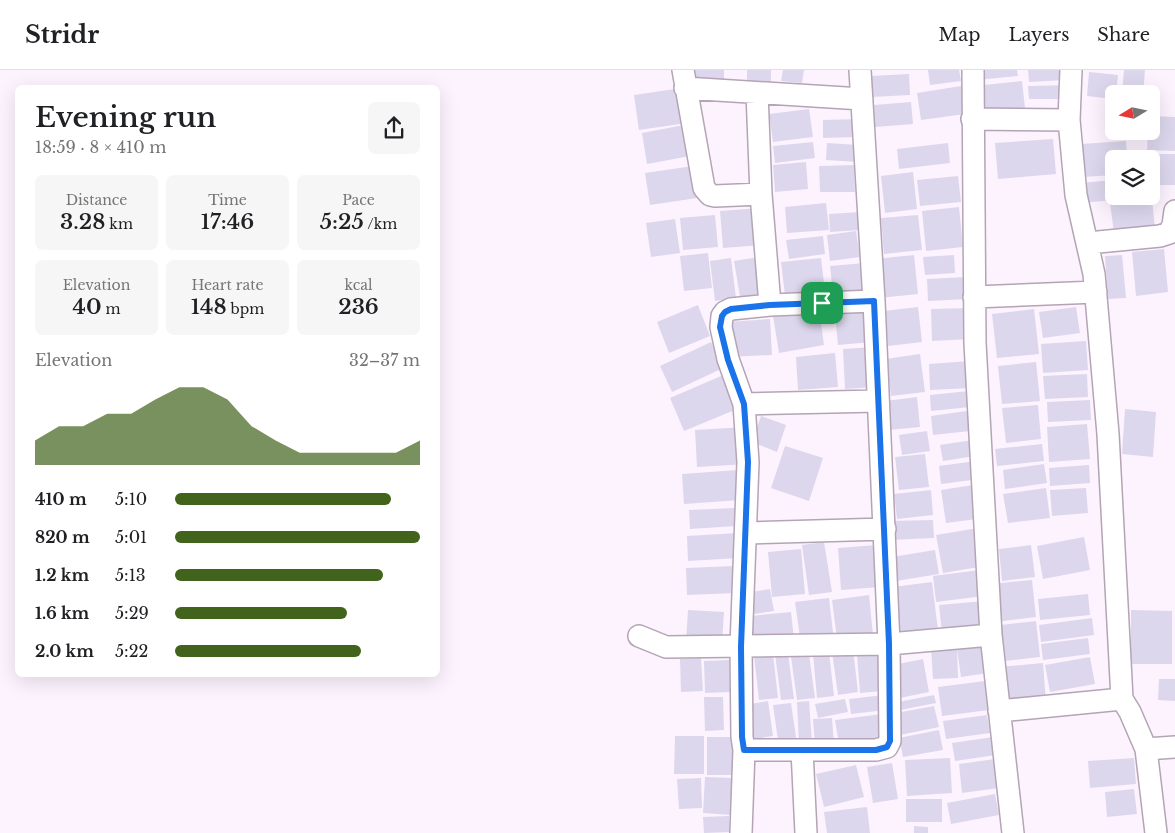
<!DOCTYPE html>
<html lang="en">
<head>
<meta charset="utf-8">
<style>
	body { margin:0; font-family:"Libre Baskerville",serif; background:#f6f6f6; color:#202124; height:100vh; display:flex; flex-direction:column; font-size:19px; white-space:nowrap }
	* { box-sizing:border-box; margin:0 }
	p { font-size:16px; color:#757577 }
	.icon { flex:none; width:28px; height:28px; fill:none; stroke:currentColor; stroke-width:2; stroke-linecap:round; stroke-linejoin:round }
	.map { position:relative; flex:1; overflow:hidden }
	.sheet { position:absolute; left:15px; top:15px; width:425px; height:592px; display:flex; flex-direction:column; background:#fff; border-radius:8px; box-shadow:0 5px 20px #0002 }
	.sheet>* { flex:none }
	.needle { width:32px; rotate:260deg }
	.tools { position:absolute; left:1105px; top:15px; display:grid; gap:10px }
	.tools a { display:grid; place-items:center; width:55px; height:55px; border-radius:8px; background:#fff; box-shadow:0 5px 20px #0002; font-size:25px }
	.pin { position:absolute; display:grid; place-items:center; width:42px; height:42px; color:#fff; margin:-21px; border-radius:10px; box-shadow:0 2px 8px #0006 }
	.round { display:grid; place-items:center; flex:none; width:52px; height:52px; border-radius:8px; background:#f6f6f6 }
	.summary { display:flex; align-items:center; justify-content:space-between; height:85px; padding:0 20px }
	h1 { font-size:28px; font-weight:600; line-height:38px }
	.figures { display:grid; grid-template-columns:repeat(3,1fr); gap:8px; height:85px; padding:5px 20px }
	.figures div { display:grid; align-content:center; border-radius:8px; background:#f6f6f6; text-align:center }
	.figures b { font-size:21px; font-weight:600 }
	.figures small { font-size:14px; font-weight:400 }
	.figures p { font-size:14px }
	.chart { height:140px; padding:10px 20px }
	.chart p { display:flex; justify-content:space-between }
	.chart svg { width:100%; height:90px; margin-top:5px; fill:#41631b; opacity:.7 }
	ul { padding:0 20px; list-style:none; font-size:16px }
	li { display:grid; grid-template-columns:80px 60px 1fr; align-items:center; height:38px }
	li i { height:12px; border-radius:6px; background:#41631b }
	header { display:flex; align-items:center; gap:30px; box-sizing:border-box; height:70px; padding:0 25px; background:#fff; border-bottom:1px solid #e0e0e0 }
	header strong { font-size:24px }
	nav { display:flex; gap:28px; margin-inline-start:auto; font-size:18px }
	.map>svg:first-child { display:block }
</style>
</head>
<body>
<header>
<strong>Stridr</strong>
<nav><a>Map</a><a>Layers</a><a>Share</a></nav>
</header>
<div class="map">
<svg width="1175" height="763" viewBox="0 0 1175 763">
	<rect width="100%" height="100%" fill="#fdf3fe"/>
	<path fill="#ddd7ed" d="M692,0H724V11H692Z
		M747,0H771V13H747Z
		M783,0H804L802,13L781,11Z
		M928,0H959L961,11L930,15Z
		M976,0H1017L1018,6L977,10Z
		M1028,0H1064L1065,10L1029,12Z
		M1124,0H1145L1143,24H1122Z
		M1089,2L1118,5L1116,24H1114V29L1087,26Z
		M909,4L910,25L872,27L871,6Z
		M1022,11L1025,38L985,42L983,15Z
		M1067,15V29H1029L1028,16Z
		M961,16L965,44L921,50L917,23Z
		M682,18L687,53L639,60L634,25Z
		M911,32L913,54L875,57L874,35Z
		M809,39L813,67L773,72L769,44Z
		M1151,46L1175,47V81L1147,80L1148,61H1151Z
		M858,49V67L823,68V50Z
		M684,55L690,86L647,94L642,63Z
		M1053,69L1056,104L998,109L995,73Z
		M1126,71L1127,89H1114V105L1083,107L1081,74Z
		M813,72L815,88L775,93L773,76Z
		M827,73L859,75L858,92L826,90Z
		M948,73L950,93L899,99L897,79Z
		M1139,84H1175V115H1151V89H1139Z
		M806,92L808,119L775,122L773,95Z
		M854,95L855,122H820L819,96Z
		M693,96L697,128L650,135L645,103Z
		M913,102L917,139L885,143L881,106Z
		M958,106L961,132L920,136L917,110Z
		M1114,110V126H1134V128L1081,133L1080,113Z
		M1152,128L1155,159L1114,163L1110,133Z
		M826,133L829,160L787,163L785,137Z
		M959,137L963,177L926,181L922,141Z
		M759,138L762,175L723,178L720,141Z
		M860,142L861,160L830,162L829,144Z
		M715,145L718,177L683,180L680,148Z
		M918,145L922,180L884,184L881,148Z
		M675,149L680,183L651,187L646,153Z
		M856,161L860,187L830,191L827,165Z
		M823,166L825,184L789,189L786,170Z
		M1164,179L1168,222L1136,226L1132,182Z
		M708,183L712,218L684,221L680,186Z
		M914,185L918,224L879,228L875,189Z
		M954,185L955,203L925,205L923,187Z
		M1122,185L1126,228L1108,229L1105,186Z
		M759,187L765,223L740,227L734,191Z
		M731,188L736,228L715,231L710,191Z
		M821,188L825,222L785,226L781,192Z
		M865,193L867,221L833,224L830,196Z
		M966,207L967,229L928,231L927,209Z
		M698,235L710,266L669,283L657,252Z
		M918,237L922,272L888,276L884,241Z
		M1076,237L1080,263L1043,268L1039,242Z
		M970,238L971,269L932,271L931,239Z
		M819,239L824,275L779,283L773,246Z
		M1034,239L1039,284L997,288L992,244Z
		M869,241L872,272L838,275L835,244Z
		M770,249L772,285L729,287L727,252Z
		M1086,271L1088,300L1043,303L1041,274Z
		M711,272L723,298L672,322L660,296Z
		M873,277L876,317L845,319L843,279Z
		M835,283L838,317L798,320L796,287Z
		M920,284L925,322L891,326L886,289Z
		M970,291L972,318L930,320L929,294Z
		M1036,292L1040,331L1002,334L998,296Z
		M728,303L742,337L684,361L670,328Z
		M1087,304L1088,327L1045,329L1043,306Z
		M969,321L970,337L931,341L930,325Z
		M917,327L920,357L888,360L885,331Z
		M1090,330L1091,350L1048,352L1047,332Z
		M1038,335L1041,369L1006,373L1002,338Z
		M1125,339L1156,342L1153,387L1122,384Z
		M967,341L970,361L933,365L931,346Z
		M761,346L786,355L777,382L752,372Z
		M1087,354L1090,389L1049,392L1047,357Z
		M745,357L748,394L697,397L695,360Z
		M927,361L930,381L902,385L899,365Z
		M973,370L975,386L943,391L940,375Z
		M1042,374L1044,391L997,396L995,379Z
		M785,376L823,388L809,431L771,418Z
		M925,384L929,417L899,420L895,387Z
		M976,391L979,409L941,414L939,396Z
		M1044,394L1047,413L1005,419L1003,400Z
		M1089,395L1090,413L1050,416L1049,398Z
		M738,400L740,430L684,434L682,404Z
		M973,415L977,449L946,453L941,420Z
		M1046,418L1050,448L1008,453L1003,424Z
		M1086,418L1088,443L1052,446L1050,420Z
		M931,420L933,445L897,449L894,424Z
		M735,438L736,456L690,459L689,440Z
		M933,450L934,468L891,470V451Z
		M978,458L985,496L943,503L936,465Z
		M738,463L739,488L688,491L687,466Z
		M1084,467L1090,500L1043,509L1037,476Z
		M824,472L832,522L809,525L802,475Z
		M877,475L880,517L841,520L838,478Z
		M1031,475L1035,507L1002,511L999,479Z
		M801,479L805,524L772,527L768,482Z
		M935,480L939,504L896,511L892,487Z
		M734,496L735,523L687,525L686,498Z
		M980,500L984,526L936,532L933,506Z
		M1032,510L1036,547L995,552L991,514Z
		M932,512L938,560L898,564L893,517Z
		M770,519L774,541L748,545L745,523Z
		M1088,524L1090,545L1040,550L1038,529Z
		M869,525L873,565L837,569L832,530Z
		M829,528L834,571L801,575L795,532Z
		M984,531L987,560L942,564L939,535Z
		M688,540L724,542L722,573L686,571Z
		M1131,540L1172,541V594H1131Z
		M791,542L794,569L752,574L750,546Z
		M1092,548L1094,565L1041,572L1039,555Z
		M1036,551L1040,587L996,592L992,556Z
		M1088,568L1090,584L1043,590L1041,574Z
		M990,571L995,602L961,607L957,579L958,608L933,609L931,577Z
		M853,579L858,622L838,625L832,582Z
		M829,582L834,626L817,628L813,584Z
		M879,582L883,621L860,623L857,584Z
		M788,583L794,629L781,630L775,584Z
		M773,584L778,628L759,630L754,586Z
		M809,584L815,628L797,630L791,587Z
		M1090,587L1095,614L1050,622L1045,595Z
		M701,588L703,621L681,622L680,589Z
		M923,589L929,622L900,628L893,595Z
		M729,590L730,622L705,623L704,591Z
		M1043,593L1046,633L1003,637L999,597Z
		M1159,609H1175V631L1158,630Z
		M985,611L989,640L942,646L938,617Z
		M884,625L886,640L851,644L849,629Z
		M934,625L936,633L900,640L898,632Z
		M704,627H723L724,660L705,661Z
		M845,629L848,642L818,648L815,634Z
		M768,631L773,666L748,670L743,635Z
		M809,631L812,672L799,673L797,632Z
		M791,633L797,674L779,677L773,635Z
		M934,636L939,657L900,665L896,643Z
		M882,644L886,667L839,674L835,650Z
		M987,645L990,663L946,669L943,651Z
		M832,648L834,674L815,676L813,649Z
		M939,660L943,680L903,687L899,668Z
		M675,666H704V704H674Z
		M707,667H733V705H707Z
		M993,667L996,685L955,691L952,673Z
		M950,688L952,723L907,726L905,690Z
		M1134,688L1136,714L1090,718L1088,691Z
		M995,689L999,718L962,723L959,694Z
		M892,693L898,729L873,733L867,697Z
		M856,695L864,727L824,737L816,704Z
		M705,707L733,708L731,745L703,743Z
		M701,708L702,738L679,739L677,709Z
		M1134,719L1137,744L1107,747L1105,722Z
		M995,724L999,745L951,754L947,733Z
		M906,729H942V752H906Z
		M867,737L870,763H827L824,742Z
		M729,746L730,762L704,763L703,747Z
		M914,756L928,757V763H914Z"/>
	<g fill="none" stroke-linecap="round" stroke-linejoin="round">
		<g stroke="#b4a4b5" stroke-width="24">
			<path id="street" d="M683,0L704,118L710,125L715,126L761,124
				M860,0L874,231
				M973,0L975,273L991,565L1013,763
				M1071,0L1069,50L1076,125L1094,204L1108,364L1122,629L1130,642L1146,679L1156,763
				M685,18L862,29
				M757,23L761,124L770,235
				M972,49L1069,50
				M1088,173L1160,166L1169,163L1173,155L1175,141
				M974,227L1096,222
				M744,334L878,331
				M746,463L885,459
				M639,566L666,577L889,574L991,565
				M999,641L1122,629
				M1146,679L1175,677
				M802,680L806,763
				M741,763L744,680L742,667L741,577L748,392L744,334L728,289L721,257L722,246L725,242L731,239L770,235L874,231L889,574L890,671L887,677L876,680H744"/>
		</g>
		<use href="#street" stroke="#fff" stroke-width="21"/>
	</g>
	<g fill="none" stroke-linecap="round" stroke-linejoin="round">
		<g stroke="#fff" stroke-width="10">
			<path id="route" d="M874,231L889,574L890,671L887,677L876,680H744L742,667L741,577L748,392L744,334L728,290L720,257L722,246L725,242L731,239L770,235Z"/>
		</g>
		<use href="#route" stroke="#1a73e8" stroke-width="6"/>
	</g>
</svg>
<div class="tools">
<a><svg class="needle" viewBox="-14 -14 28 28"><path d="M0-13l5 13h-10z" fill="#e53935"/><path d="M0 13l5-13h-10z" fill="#757577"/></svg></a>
<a><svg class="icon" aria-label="layers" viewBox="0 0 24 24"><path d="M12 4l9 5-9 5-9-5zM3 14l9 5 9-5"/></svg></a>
</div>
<div class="pin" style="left:822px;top:233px;background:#1e9e55"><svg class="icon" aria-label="arrive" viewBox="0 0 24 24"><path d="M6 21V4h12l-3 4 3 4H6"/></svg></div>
<section class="sheet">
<div class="summary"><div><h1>Evening run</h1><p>18:59 · 8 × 410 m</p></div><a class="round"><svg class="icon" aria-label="share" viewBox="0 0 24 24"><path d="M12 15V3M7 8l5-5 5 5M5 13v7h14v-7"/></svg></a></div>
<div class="figures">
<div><p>Distance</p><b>3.28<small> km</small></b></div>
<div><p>Time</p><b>17:46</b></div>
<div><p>Pace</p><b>5:25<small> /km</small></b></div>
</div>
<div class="figures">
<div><p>Elevation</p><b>40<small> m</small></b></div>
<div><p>Heart rate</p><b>148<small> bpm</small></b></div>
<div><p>kcal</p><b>236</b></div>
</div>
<div class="chart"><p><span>Elevation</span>32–37 m</p>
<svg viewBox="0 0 160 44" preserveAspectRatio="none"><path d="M0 44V32L10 25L20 25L30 19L40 19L50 12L60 6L70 6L80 12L90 25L100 32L110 38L120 38L130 38L140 38L150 38L160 32V44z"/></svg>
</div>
<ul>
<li><b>410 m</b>5:10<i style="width:88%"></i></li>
<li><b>820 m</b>5:01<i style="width:100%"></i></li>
<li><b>1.2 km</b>5:13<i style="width:85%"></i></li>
<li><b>1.6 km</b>5:29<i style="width:70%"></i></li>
<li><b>2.0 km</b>5:22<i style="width:76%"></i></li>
</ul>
</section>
</div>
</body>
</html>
